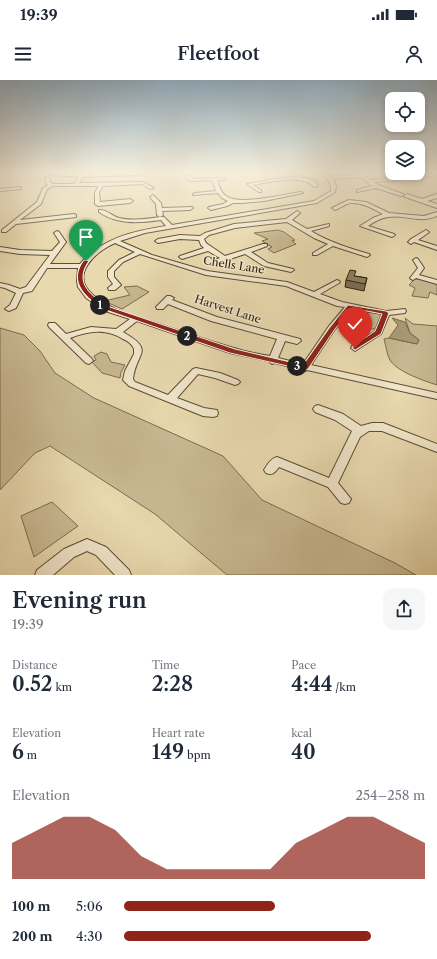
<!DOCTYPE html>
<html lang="en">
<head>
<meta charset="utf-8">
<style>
	body { margin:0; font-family:"Libre Caslon Text",serif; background:#f6f6f7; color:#1f2937; height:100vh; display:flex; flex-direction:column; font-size:15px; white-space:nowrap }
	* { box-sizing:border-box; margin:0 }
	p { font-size:13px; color:#747a83 }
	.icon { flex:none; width:22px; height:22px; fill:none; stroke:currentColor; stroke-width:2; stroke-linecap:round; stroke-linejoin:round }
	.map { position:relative; height:495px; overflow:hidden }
	.details { display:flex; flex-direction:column; background:#fff; flex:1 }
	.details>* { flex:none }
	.controls { position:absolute; left:385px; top:12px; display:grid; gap:8px }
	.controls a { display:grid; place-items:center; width:40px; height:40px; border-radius:8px; background:#fff; box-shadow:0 2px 6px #0003; font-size:20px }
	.pin { position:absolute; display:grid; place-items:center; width:34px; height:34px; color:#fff; margin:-41px -17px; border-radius:50% 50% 50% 0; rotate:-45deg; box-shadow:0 0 4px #0007 }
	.pin .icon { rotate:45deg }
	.km { position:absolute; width:20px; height:20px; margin:-10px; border-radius:50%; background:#222; color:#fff; font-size:11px; line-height:20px; text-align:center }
	.round { display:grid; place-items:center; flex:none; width:42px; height:42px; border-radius:12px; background:#f6f6f7 }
	.overview { display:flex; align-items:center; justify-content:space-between; height:68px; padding:0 12px }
	h1 { font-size:22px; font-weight:600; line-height:30px }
	.stats { display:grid; grid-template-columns:repeat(3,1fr); gap:6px; height:68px; padding:4px 12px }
	.stats div { display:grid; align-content:center }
	.stats b { font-size:20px; font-weight:600 }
	.stats small { font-size:11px; font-weight:400 }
	.stats p { font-size:11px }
	.chart { height:112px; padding:8px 12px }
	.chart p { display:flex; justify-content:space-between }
	.chart svg { width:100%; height:72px; margin-top:4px; fill:#8f2418; opacity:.7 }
	ul { padding:0 12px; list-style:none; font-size:13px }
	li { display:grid; grid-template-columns:64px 48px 1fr; align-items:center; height:30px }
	li i { height:10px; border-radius:5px; background:#8f2418 }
	.status { display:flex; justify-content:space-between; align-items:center; height:28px; padding:0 20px; background:#fff; direction:ltr }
	.status svg { height:11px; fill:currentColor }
	header { display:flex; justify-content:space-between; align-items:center; height:52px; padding:0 12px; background:#fff; font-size:18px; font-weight:600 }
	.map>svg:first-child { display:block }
</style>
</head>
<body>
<div class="status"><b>19:39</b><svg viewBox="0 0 49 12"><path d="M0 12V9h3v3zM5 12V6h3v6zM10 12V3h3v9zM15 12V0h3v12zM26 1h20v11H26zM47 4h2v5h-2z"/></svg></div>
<header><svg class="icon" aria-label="menu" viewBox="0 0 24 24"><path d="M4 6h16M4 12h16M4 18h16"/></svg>Fleetfoot<svg class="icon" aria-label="person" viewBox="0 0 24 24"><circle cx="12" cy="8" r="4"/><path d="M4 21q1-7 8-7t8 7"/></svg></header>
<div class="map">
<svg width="437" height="495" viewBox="0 0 437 495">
	<rect width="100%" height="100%" fill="#e9d9af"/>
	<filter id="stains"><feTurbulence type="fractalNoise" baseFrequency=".005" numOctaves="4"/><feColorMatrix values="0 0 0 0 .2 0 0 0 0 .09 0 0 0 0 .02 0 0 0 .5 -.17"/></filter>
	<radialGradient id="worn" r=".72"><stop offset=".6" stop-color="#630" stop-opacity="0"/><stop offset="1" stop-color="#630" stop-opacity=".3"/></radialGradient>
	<path fill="#c9b993" stroke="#7c6c4f" d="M278,150L284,152L295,160L292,161L296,164L274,173L268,169L272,167L262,161L268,159L254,153Z
		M415,199H420L437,204V215L430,212L428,218L412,216L415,208L409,205Z
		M137,206L149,212L122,229L104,221L130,215L124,207Z
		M359,231L382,234L377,249H363L340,243L349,232Z
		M405,238L413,244L437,246V305C425,301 397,292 390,280C387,275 386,266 384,259L389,258L417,264L419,260L410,253Z
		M0,248L24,255L40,271L55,293L94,318L223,376L262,420L395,483L416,495H227L155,434L50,366L35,373L0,410Z
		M101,272L107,274L111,282L125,285L121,292L120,298L102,293L92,282L96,280L94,276Z
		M52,422L78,446L34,477L21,436Z"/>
	<path fill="#a99a77" stroke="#78694c" d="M392,238L405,242L410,253L419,260L417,264L389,258L398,245Z"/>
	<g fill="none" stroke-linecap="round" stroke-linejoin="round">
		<g stroke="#5d4e34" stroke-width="2">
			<path id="minor" d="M183,93H188L193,99L225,98V100H217C219,106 221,113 226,116C240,126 284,114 301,112L303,113L264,121L242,123H233L227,126L211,130L208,128L209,127L223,124L228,121L222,118L218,113L193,115V114L195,113L216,111L212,100L189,101Z
				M297,93H301L302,97L315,101L318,106L314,107C304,93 268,102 253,105L261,110V112H259L247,104L274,99L297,97Z
				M321,93H326L330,97L358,95L356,93H361L370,100L397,98L408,93H414L398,100L374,102L378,105L403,114V116H401L376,108L357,112V110L372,106L361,97L333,99L336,106L335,112L317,123L145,153L120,161L152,175L207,191L287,202L314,212L337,200L339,201L340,202L339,203L320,214L342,222L386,231L405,229L406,231L405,233L389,235L381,254L355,271L351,268L352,266L375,251L382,234L352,229L335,249L311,285L437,313V319L307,290L305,291L275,283L272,284L268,281L230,273L137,241L123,252C156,271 136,272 133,299L135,302L168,315L193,289L196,288L220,293L238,300L240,302L238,304L235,305L215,298L198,294L177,318L204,328L217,330L218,333L217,336L213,337L203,336L129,306L123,300L125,291L134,274V269C132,264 128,261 123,259C106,248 88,251 70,258L92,279L93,281L89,284L86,283L49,247L48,245L49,243H55L66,254L91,247L116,249L130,239L105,231L86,218L78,207L77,201L78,188H47L32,211L23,213L16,228L9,231L5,229L10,225L16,213L5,208L0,207V203L9,205L20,209L26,207L50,175L20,174L0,171V167L20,170L52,171L60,162L54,153L57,151L59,152L66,162L50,184H80C102,158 134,151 166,146L161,140C139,143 118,145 99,132V130C106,129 112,136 119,138C132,141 147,139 160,137L157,135L156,124L150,117L153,115L161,123L162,128L192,127L193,128L190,130L162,131L163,135L160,137H164L172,145L314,121L331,111C332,102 327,99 321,93ZM115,163L135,172L119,180L108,191V197L113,204L108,208L109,210H115L121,205L114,197V191L123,182L140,174L206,195L286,206L337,226L345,227L329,246L303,284L278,278L285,261L297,264L301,261L300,259L217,237L172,220L174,218L170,216H167L156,227L157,229H163L168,224L211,241L277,259L270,276C258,274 246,272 234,268C209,261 184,252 159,244C136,236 111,231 93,215C69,195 95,172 115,163Z
				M417,93H426L435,96L433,97Z
				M80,94L84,95L79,103L143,102L154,108L150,109L142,104L103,106L99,112L100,122L130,119L133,121L130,123L98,126L95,124V112L99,106H53L47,109L41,124L20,140L74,134L76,135V137L16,144L6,152H2V150L37,122L43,108L48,105L46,103L45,97H49L50,102L53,104H74Z
				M19,107L21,108V109L0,111V109Z
				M407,114L422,119L437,114V118L427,121L437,124V128L405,117L404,116Z
				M349,120L366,122L389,133L424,136L437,132V136C419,144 406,134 388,137C380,138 374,142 368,146L394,154L395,155L392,157L360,146L373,138L383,134C374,129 362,122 350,123C345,124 340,128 335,130L332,128L340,124Z
				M297,131L300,133L292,140L307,149L329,144V146L311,151C329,162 349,168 369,174L370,175L367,177L333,166L317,175H313V173L328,164L314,158L287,142L235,148L209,155L204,159L206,163L225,176L263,164H267V166L251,172L268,183L293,189L294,190L291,192L264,186L245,174L215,184L213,183V181L220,178L208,171L182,179L179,177L180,176L204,168L201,165L199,160L180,159L158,163L155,161L158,159L180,155L200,156L205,153L234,144L286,139Z
				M426,150L429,152L428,153L418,160L437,166V170L414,162L411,164L408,162L411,159Z
				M416,178L418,179L424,188L419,195L437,200V204L416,198L413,200L411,199L410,198L418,188L413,180Z
				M318,325L343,334L361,346L372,343H383L437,364V372L382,351H369L360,357L338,403L351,419L349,423L345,424L341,423L328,407L279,387C275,392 273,396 266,393L264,390C267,385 271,378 277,377L329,398L352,351L335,340L315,332L313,329L315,326Z
				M87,459L106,467L129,490L131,495H115L96,475L87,471L74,477L53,495H35L37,490L64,469Z"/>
		</g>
		<g stroke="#2e1f0b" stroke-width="2">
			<path id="major" d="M48,93H144L141,95L82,97L51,95Z"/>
		</g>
		<use href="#minor" fill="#f1e6cb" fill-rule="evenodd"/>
		<use href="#major" fill="#e9d9af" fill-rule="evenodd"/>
	</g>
	<path fill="#7b6e53" stroke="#2e1f0b" d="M355,196L367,198L364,211L345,207L346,200Z"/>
	<path fill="#8f8060" stroke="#2e1f0b" d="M350,190L356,191L354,196L367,198L365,204L346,200Z"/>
	<linearGradient id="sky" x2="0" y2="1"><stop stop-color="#8faabb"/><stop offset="0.57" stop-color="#f5eedb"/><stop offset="1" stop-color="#f5eedb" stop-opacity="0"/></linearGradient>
	<rect width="437" height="162" fill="url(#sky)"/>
	<path fill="#8f2418" stroke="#fff" d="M84,180L89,181C73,203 92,217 110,227L235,269L303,285L330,247L348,225L386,231L389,233L381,254L355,270L353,269V266L375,251L382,234L352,228L335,249L308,289L305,290L230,273L106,230C86,219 67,202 84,180Z"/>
	<g text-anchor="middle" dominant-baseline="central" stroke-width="3" stroke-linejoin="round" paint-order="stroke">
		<g font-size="11" fill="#2e1f0b" stroke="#f1e6cb">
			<text transform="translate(234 185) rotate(9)">Chells Lane</text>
			<text transform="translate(228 229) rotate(18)">Harvest Lane</text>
		</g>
	</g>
	<rect width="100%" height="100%" filter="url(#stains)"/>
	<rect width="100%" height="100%" fill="url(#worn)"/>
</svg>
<div class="controls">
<a><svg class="icon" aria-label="locate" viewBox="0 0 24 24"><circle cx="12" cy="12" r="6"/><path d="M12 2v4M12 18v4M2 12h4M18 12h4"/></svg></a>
<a><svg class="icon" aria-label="layers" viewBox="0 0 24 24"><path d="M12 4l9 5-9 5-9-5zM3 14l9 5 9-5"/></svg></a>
</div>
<div class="pin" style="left:86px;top:181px;background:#1e9e55"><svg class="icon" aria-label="arrive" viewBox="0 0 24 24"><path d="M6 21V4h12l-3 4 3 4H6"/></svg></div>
<div class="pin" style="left:355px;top:268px;background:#d93025"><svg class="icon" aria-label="check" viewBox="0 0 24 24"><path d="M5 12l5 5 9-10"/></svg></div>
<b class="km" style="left:100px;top:225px">1</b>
<b class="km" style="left:187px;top:256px">2</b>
<b class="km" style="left:297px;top:286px">3</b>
</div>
<section class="details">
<div class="overview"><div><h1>Evening run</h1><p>19:39</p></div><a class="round"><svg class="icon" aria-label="share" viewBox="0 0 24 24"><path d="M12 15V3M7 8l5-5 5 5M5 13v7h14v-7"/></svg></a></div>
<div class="stats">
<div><p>Distance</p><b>0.52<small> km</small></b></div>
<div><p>Time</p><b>2:28</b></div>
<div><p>Pace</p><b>4:44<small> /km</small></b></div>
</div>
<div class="stats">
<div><p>Elevation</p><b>6<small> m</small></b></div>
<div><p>Heart rate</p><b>149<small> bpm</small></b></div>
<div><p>kcal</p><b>40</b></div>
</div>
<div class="chart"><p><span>Elevation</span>254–258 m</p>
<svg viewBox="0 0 160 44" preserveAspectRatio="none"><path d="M0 44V22L10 14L20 6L30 6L40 14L50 30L60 38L70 38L80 38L90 38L100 38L110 22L120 14L130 6L140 6L150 14L160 22V44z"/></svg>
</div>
<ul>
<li><b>100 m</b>5:06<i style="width:50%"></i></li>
<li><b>200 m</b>4:30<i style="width:82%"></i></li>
</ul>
</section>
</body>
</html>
